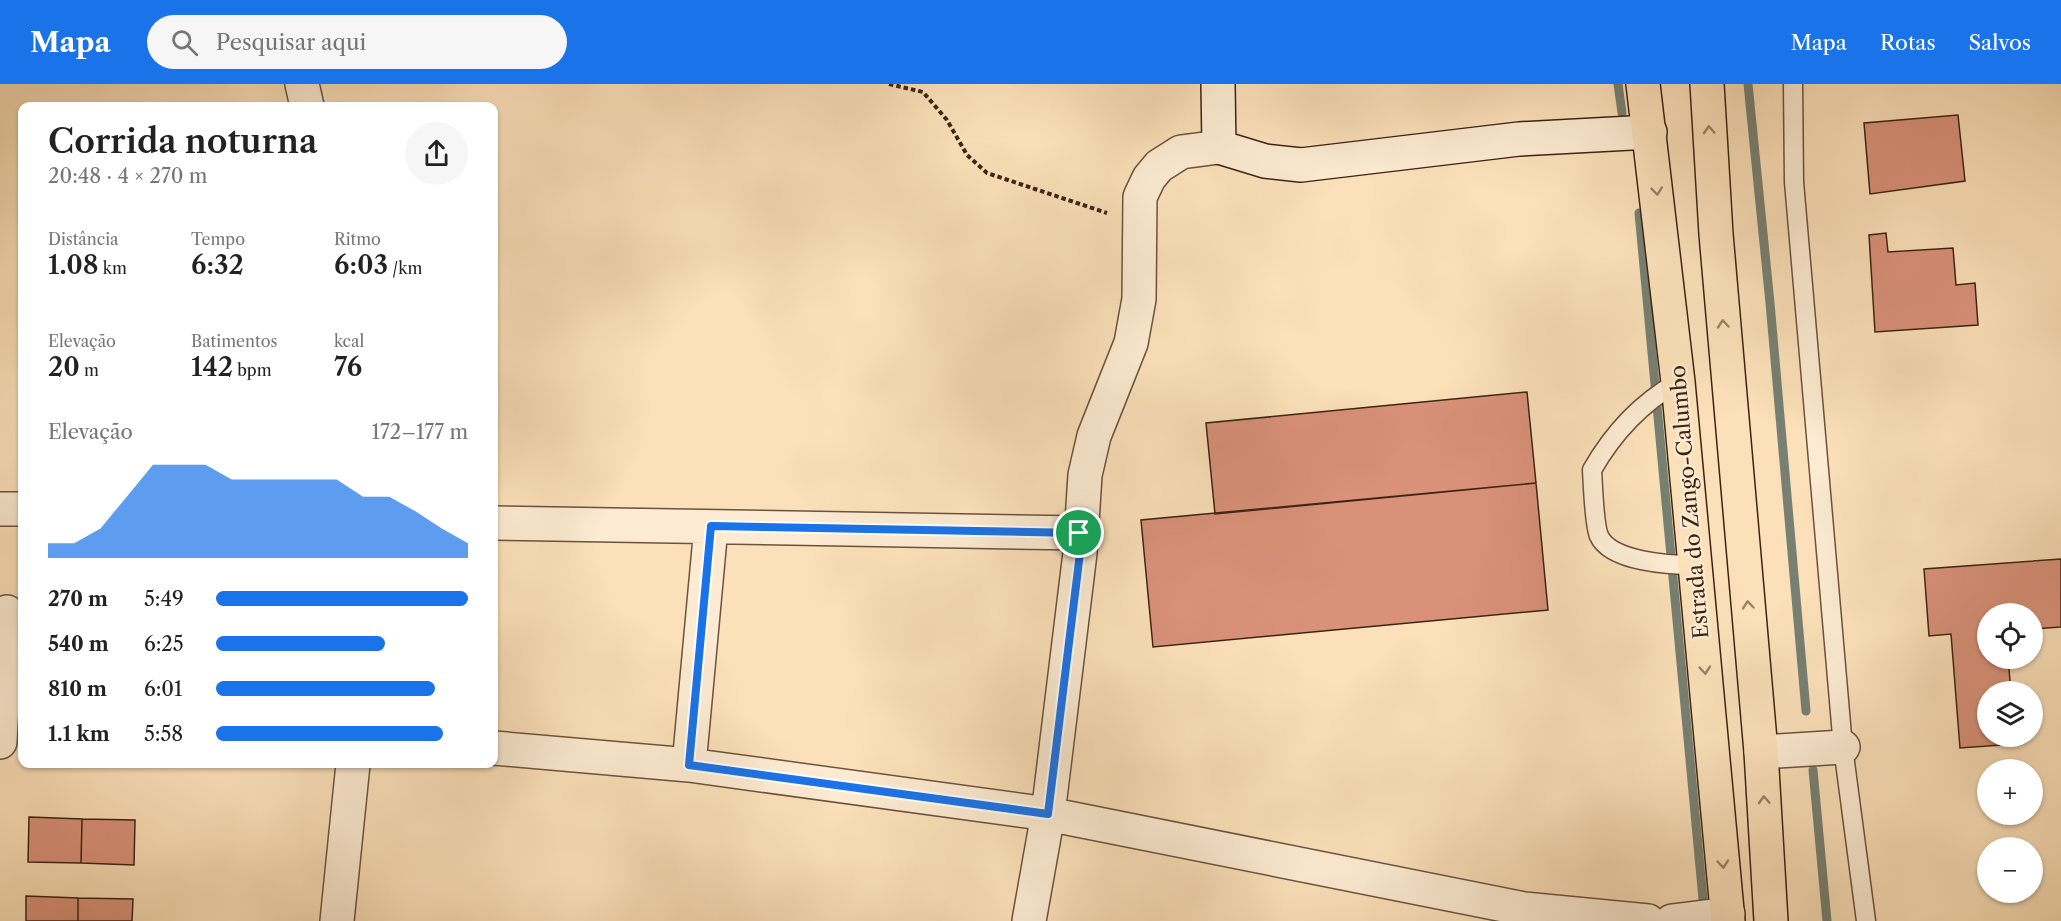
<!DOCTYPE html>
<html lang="pt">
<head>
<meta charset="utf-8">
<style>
	body { margin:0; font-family:"Libre Caslon Text",serif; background:#f6f6f6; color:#222; height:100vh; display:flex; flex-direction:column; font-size:22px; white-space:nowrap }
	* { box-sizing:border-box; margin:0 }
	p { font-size:20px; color:#767676 }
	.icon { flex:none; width:33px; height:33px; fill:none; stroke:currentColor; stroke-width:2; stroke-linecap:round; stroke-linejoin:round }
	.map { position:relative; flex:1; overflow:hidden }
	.sheet { position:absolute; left:18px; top:18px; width:480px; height:666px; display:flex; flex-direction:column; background:#fff; border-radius:12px; box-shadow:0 2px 4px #0004 }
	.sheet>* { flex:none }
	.controls { position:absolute; left:1977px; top:519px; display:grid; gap:12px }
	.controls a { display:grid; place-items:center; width:66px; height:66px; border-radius:50%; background:#fff; box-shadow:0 2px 4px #0004; font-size:30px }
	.pin { position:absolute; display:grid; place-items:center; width:51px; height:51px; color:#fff; margin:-26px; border:3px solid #fff; border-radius:50%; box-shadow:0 2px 6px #0007 }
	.round { display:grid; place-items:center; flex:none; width:63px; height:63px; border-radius:32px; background:#f6f6f6 }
	.overview { display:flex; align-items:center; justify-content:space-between; height:102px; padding:0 30px }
	h1 { font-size:33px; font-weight:600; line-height:45px }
	.figures { display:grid; grid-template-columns:repeat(3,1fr); gap:9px; height:102px; padding:6px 30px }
	.figures div { display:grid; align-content:center }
	.figures b { font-size:26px; font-weight:600 }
	.figures small { font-size:16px; font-weight:400 }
	.figures p { font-size:16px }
	.chart { height:168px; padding:12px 30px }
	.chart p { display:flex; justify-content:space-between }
	.chart svg { width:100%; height:108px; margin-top:6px; fill:#1a73e8; opacity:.7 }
	ul { padding:0 30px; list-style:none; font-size:20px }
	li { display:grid; grid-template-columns:96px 72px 1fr; align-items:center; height:45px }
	li i { height:15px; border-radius:8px; background:#1a73e8 }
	header { display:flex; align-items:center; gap:36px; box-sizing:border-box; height:84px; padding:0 30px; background:#1a73e8; color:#fff }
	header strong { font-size:28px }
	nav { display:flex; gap:33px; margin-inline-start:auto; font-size:21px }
	.search { width:420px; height:54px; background:#f6f6f6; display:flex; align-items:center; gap:15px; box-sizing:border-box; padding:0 21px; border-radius:33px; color:#767676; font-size:22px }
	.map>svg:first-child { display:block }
</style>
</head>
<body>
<header>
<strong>Mapa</strong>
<div class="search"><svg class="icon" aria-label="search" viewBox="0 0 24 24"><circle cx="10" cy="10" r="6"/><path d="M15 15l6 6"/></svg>Pesquisar aqui</div>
<nav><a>Mapa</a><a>Rotas</a><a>Salvos</a></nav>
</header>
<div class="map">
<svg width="2061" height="837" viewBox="0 0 2061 837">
	<rect width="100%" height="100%" fill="#fbe0b9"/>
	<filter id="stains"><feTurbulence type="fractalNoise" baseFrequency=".00333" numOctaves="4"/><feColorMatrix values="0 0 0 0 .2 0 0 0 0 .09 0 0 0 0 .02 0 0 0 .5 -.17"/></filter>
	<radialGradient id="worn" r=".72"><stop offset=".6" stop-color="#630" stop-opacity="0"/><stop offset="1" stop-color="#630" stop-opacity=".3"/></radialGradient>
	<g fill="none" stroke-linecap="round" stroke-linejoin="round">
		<path stroke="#778073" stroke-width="9" d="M1618,0L1622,29
			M1748,0L1770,219L1806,627
			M1639,129L1703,815
			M1813,686L1827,837"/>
	</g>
	<path fill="#d99179" stroke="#3c2414" stroke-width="1.5" d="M1958,31L1965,97L1870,110L1864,39Z
		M1886,149L1888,168L1953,164L1956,201L1975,199L1978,241L1875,248L1869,151Z
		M1527,308L1536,399L1215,430L1206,339Z
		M1536,399L1548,526L1153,563L1141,436Z
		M2061,475V543L2032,545V530H1988V574H2008L2011,608H1988V652H2014L2015,660L1960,664L1951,550L1929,552L1924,485Z
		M29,733L82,735L81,779L28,778Z
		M82,735L135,736L134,781L81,779Z
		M26,812L78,814V837H26Z
		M78,814L133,815L132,837H78Z"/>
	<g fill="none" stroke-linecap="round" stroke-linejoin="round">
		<g stroke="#6c533d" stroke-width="21">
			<path id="lane" d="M1793,0L1794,98L1843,663L1866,837
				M1678,298C1641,319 1613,349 1592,386C1593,401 1594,440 1599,452C1611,478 1670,481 1695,481"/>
		</g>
		<g stroke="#6c533d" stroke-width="36">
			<path id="street" d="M302,0L307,22
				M0,425H22
				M494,439L1079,449
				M0,658L7,528
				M494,664L689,681L1048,730L1524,825L1648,837
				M1761,668L1843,663
				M689,681L711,443
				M337,837L353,680
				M1029,837L1048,730L1080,469L1085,391L1094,352L1131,259L1139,215L1140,113L1149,94L1159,82L1181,68L1219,63
				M1672,837L1728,830"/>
		</g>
		<g stroke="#3c2414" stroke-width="36">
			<path id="secondary" d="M1218,0L1219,63L1265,77L1301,81L1519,55L1650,48"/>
		</g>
		<g stroke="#3c2414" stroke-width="36">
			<path id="primary" d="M1643,0L1678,298L1728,837
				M1707,0L1716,150L1761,668L1771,837"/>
		</g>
		<path stroke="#3c2414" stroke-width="4" stroke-dasharray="4.5 3" stroke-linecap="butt" d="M889,0L923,8L947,36L967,71L987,89L1107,129"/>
		<use href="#lane" stroke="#fcebd2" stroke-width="18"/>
		<use href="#street" stroke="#fcebd2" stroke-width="33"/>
		<use href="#secondary" stroke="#fcebd2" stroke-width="33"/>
		<use href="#primary" stroke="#fbe0b9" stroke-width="33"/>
	</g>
	<defs><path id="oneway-chevron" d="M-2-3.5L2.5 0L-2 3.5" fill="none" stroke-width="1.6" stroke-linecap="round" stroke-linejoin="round" transform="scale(1.5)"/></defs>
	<g stroke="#9c8266">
		<use href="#oneway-chevron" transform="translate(1709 46) rotate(-93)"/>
		<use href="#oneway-chevron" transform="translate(1657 107) rotate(84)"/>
		<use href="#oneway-chevron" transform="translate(1723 240) rotate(-95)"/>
		<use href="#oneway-chevron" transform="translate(1748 521) rotate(-95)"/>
		<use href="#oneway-chevron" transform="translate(1705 586) rotate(85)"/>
		<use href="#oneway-chevron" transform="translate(1764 716) rotate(-93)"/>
		<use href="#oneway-chevron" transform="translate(1723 780) rotate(85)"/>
	</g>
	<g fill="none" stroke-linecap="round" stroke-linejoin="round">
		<g stroke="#fff" stroke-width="12">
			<path id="route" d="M711,442L1079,449L1080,469L1048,730L689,681Z"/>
		</g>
		<use href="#route" stroke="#1a73e8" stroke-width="8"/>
	</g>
	<g text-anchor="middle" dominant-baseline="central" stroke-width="4.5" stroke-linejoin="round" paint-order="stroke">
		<g font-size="21" fill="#3c2414" stroke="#fcebd2">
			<text transform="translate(1689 418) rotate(-95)">Estrada do Zango-Calumbo</text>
		</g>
	</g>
	<rect width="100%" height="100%" filter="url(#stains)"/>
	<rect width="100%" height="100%" fill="url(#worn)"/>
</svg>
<div class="controls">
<a><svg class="icon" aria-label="locate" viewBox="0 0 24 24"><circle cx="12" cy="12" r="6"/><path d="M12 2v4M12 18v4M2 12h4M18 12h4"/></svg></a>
<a><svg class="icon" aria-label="layers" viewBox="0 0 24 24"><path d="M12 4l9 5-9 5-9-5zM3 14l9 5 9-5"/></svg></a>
<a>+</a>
<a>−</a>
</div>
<div class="pin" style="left:1079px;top:449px;background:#1e9e55"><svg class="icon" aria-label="arrive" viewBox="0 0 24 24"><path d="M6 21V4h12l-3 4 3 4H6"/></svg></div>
<section class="sheet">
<div class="overview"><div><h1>Corrida noturna</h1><p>20:48 · 4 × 270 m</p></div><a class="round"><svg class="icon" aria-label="share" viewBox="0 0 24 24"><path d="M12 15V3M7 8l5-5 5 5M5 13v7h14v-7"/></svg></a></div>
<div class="figures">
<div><p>Distância</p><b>1.08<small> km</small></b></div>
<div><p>Tempo</p><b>6:32</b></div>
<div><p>Ritmo</p><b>6:03<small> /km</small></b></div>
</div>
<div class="figures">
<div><p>Elevação</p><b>20<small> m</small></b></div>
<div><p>Batimentos</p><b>142<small> bpm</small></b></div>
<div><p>kcal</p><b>76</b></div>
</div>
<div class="chart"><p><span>Elevação</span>172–177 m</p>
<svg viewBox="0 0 160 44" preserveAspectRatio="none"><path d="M0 44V38L10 38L20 32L30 19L40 6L50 6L60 6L70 12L80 12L90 12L100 12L110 12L120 19L130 19L140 25L150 32L160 38V44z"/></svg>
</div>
<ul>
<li><b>270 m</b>5:49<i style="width:100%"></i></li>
<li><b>540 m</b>6:25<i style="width:67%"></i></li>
<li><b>810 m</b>6:01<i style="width:87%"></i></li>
<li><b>1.1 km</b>5:58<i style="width:90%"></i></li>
</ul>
</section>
</div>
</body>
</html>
